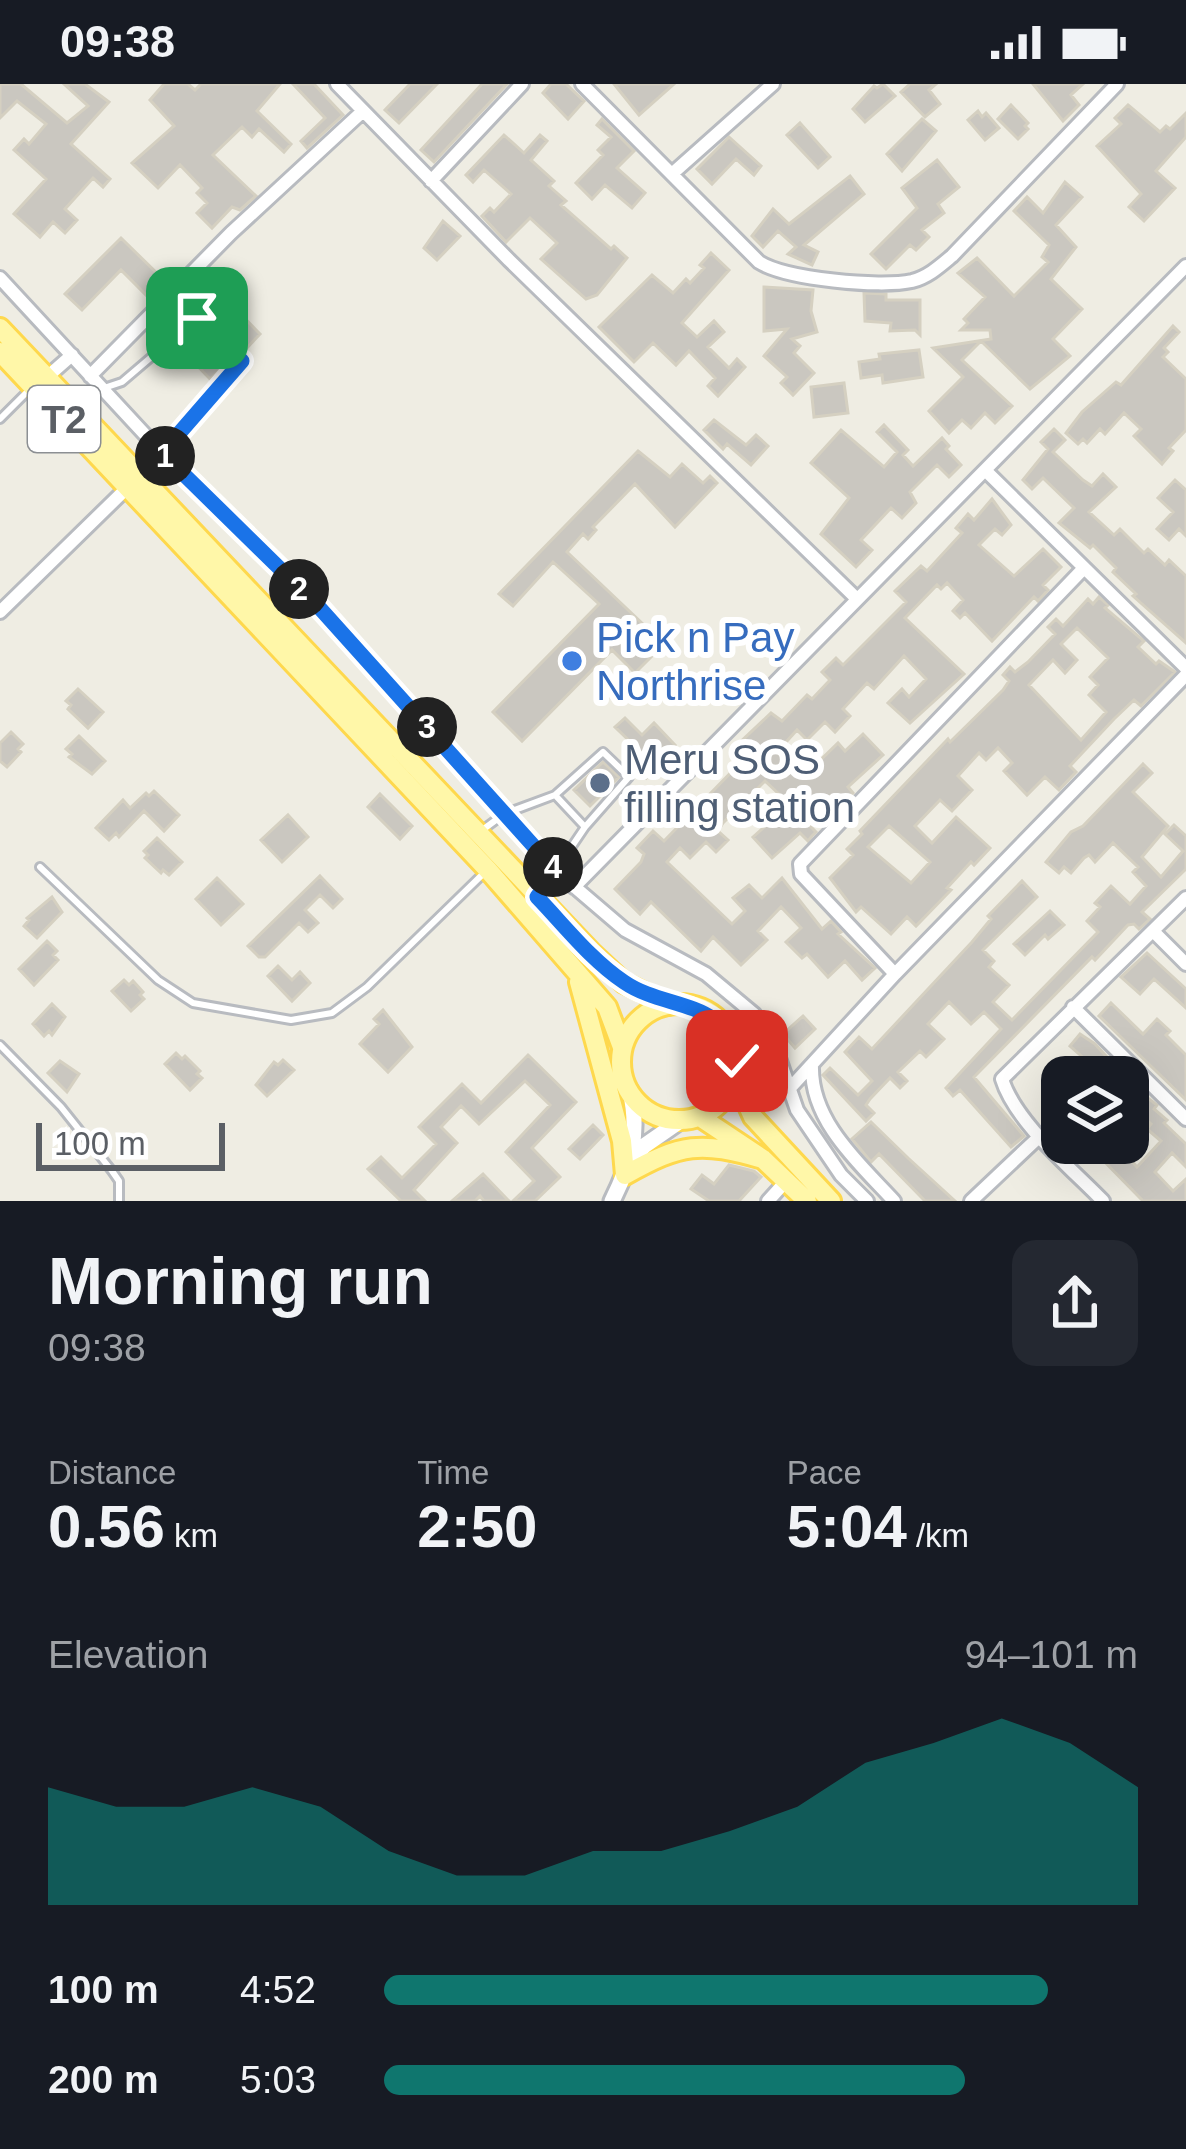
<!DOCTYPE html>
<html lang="en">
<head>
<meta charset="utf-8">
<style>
	body { margin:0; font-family:Arial,sans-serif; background:#242831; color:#f1f3f6; height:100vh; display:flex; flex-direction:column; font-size:45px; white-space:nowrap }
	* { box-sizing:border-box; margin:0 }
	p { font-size:39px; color:#9ea1a6 }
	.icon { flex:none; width:66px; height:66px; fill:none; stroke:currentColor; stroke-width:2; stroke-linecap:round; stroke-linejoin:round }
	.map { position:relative; height:1117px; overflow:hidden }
	.sheet { display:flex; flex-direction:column; background:#171b24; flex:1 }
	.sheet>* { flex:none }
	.controls { position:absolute; left:1041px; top:972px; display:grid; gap:24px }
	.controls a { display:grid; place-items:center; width:108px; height:108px; border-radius:24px; background:#171b24; box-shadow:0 12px 48px #0002; font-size:60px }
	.scale { position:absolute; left:36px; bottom:30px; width:189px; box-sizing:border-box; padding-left:12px; border:6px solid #5b5f65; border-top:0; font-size:33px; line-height:42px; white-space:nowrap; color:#5b5f65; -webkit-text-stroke:9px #fff; paint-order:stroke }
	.pin { position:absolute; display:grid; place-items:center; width:102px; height:102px; color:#fff; margin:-51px; border-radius:24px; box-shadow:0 6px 18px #0006 }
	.km { position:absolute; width:60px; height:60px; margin:-30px; border-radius:50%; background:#222; color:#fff; font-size:33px; line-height:60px; text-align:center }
	.round { display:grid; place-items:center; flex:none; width:126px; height:126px; border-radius:24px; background:#242831 }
	.overview { display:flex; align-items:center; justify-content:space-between; height:204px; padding:0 48px }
	h1 { font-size:66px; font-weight:800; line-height:90px }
	.stats { display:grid; grid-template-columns:repeat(3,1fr); gap:18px; height:204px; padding:12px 48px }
	.stats div { display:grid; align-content:center }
	.stats b { font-size:60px; font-weight:800 }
	.stats small { font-size:33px; font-weight:400 }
	.stats p { font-size:33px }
	.chart { height:336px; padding:24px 48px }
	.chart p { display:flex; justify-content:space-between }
	.chart svg { width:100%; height:216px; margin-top:12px; fill:#0f766e; opacity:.7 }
	ul { padding:0 48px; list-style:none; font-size:39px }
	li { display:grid; grid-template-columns:192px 144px 1fr; align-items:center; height:90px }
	li i { height:30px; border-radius:15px; background:#0f766e }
	.status { display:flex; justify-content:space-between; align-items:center; height:84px; padding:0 60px; background:#171b24; direction:ltr }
	.status svg { height:33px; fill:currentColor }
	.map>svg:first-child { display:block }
</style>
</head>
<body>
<div class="status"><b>09:38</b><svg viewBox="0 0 49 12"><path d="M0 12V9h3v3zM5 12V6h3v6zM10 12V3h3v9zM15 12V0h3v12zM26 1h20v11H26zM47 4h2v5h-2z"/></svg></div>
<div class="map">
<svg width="1186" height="1117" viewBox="0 0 1186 1117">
	<rect width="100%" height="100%" fill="#efede3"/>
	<path fill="#cac7c0" stroke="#d5d0c1" stroke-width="3" fill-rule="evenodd" d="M0,0H21L67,39L88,22L64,0H85L109,18L71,60L110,95L103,103L93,94L65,125L77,136L65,149L53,138L40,153L14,130L46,95L14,66L24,55L29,60L46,40L17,17L0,34Z
		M164,0H188L195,6L201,0H280L257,27L291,60L284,68L259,45L252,53L242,43L213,71L256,112L240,126L232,123L212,144L197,129L207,119L197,109L202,104L180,81L158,104L132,79L174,42L150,16Z
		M293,0H314L343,31L307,64L301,57L325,34Z
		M410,0H437L399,39L385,26Z
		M482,0H507L434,78L421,66Z
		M551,0H566L584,17L568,35L543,9Z
		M614,0H674L639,31Z
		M883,0L895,12L865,38L853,25L874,2L877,4Z
		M910,0H936L929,6L940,20L925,33L901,8Z
		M1033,0H1083L1071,11L1079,21L1063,37Z
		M1011,21L1028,39L1025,42L1028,45L1018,55L998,35Z
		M1128,21L1160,48L1166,42L1170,45L1186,29V53L1156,87L1175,104L1144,137L1129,123L1141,110L1097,62L1121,40L1115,34Z
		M978,27L982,33L986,29L999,44L985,56L968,36Z
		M602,35L634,67L617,84L645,109L632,124L605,101L592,115L576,99L603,71L598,66L611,53L597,41Z
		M922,35L936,47L902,87L887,70Z
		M800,39L830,73L818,84L787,51Z
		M504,51L524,69L540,51L547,57L531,76L554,97L549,102L566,117L561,121L611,165L614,162L627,174L597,211L586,215L541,175L557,159L530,134L506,158L482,132L490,124L494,128L511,110L484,86L473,98L466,91Z
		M729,53L761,82L754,91L736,75L712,100L697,85Z
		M937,76L959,103L938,120L944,129L922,146L929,153L916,166L910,161L886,185L871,170L917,124L902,104Z
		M850,92L864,110L804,161L818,168L812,181L788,170L796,163L778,147L763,163L752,152L773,125L789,140Z
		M1065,98L1082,113L1056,141L1076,163L1051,195L1082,225L1053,255L1070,272L1030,305L981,257L962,276L1012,322L995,339L985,329L971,344L962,336L949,349L929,327L963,293L933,264L991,255L990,246H961L968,239L964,235L985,213L958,189L977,174L1014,212L1048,178L1042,173L1049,161L1014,127L1027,113L1043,129Z
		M443,137L460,152L437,176L424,164Z
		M121,154L167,199L151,216L121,186L82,226L65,210Z
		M711,169L729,186L682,239L697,253L714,237L724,248L708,263L729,284L737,275L745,283L718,312L708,302L715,294L689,267L676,281L653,259L634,278L599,243L652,191L673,209L686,195L690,199L704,184L700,181Z
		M764,203L813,206L811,227L817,248L792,255L800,262L794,269L814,289L793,311L781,299L787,293L764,272L787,245L764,247Z
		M864,209L886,210V216H920V251L915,246L890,247L891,239L865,237Z
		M226,215L260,250L244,267L209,232Z
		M1173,242L1179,248L1164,264L1168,268L1163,273L1186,295V346L1169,364L1173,367L1162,380L1134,352L1141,345L1124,329L1105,350L1100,345L1087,359L1083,355L1078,360L1066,349L1082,328L1116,298L1121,301Z
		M192,255L221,285L210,295L182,266Z
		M919,266L923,293L883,299L882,291L861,294L859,278L880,275L879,270Z
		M844,299L848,329L814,333L811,303Z
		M714,336L746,361L756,351L768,362L751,381L727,360L723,365L704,346Z
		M884,341L908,366L903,371L913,382L942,354L949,362L946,365L961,381L949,393L937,381L910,408L916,419L902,434L891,424L861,456L872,466L856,483L821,450L849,414L811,379L841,346L884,383L897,368L877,348Z
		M1054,345L1065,356L1053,368L1083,396L1092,402L1103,390L1116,403L1089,428L1114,451L1120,445L1144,469L1148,465L1165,481L1169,476L1186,492V559L1133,512L1136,510L1113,488L1116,484L1093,461L1090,464L1059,439L1074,424L1043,394L1032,405L1023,396L1048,365L1041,358Z
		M638,367L670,393L682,380L703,399L710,392L717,399L675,443L635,400L593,443L596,446L588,455L583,450L567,468L664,560L635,589L612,566L522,657L493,628L599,520L553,478L513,522L499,510Z
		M1175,396L1186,406V452L1179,445L1169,456L1157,445L1173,428L1158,414Z
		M992,415L1011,441L1002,451L995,445L979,461L1014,492L1043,465L1061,483L1043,501L1048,506L1038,517L1034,513L992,557L965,529L960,534L953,527L963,516L947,499L941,505L937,501L905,534L964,590L910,639L888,619L902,605L909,613L926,595L904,572L874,605L867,599L843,625L850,632L835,648L825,638L807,656L797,646L777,668L803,693L838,659L845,667L863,650L883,671L848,703L853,709L846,717L843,719L836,712H831L806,738L816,748L812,752L808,757L800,749L772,774L753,753L772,736L765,729L781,712L765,697L723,739L718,747L728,756L716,768L706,758L690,774L680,764L667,778L732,840L745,827L733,814L749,801L762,814L782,794L822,845L831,837L841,848L838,850L875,884L862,896L845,877L828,893L807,870L802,874L786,858L801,844L781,823L758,847L767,856L741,881L713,853L701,867L651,818L640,830L615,805L641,778L644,770L637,764L653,747L664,757L746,673L735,663L771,629L782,637L807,611L812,615L830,596L822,588L836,574L843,581L906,518L895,507L921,482L927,487L962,449L956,444L968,430L974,436Z
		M1099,513L1108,521L1105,524L1144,557L1138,563L1156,580L1159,577L1175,588L1141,622L1134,616L1114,635L1070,682L1076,688L1059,706L1045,693L1027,711L1004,687L1012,679L998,664L986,676L979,669L958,692L972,706L952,727L940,716L915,742L932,759L956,733L990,764L974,781L971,778L947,804L951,806L916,842L907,833L891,850L861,823L856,828L830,794L853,771L847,765L862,750L860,747L948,655L950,658L1003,606L1009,597L1003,591L1010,583L1015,588L1028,578L1055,550L1048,543L1056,535L1063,542L1088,515L1093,520ZM1077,544L1108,574L1090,593L1098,601L1089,611L1106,628L1081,656L1029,601L1053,576L1065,589L1077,576L1061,560ZM889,742L930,778L911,799L868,763Z
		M78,605L103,628L88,644L68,625L71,621L66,617Z
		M625,634L642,651L654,639L675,661L646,694L636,684L646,673L615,643Z
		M11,648L23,660L18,665L21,668L7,683L0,677V659Z
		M79,652L105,677L92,690L69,673L72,670L66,665Z
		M603,678L619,693L590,722L574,706Z
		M1143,680L1152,689L1133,708L1168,742L1142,773L1161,793L1183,767L1165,750L1174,741L1186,752V785L1142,828L1150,835L1139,845L1134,840L1128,841L1095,876L1092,873L974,993L1024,1052L1011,1063L960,1006L953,1012L946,1004L1001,945L984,928L971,940L949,918L928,940L944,955L926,973L920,967L898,988L907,997L900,1004L890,994L870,1015L866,1021L874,1029L866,1037L823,991L830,984L858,1011L872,997L845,968L859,953L872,965L972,858L991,835L988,832L1022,797L1037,813L983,866L994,877L989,883L1009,901L993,918L1012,936L1098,848L1087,837L1100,823L1095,819L1111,802L1130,820L1146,802L1133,788L1138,783L1113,759L1095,778L1089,771L1084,774L1071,789L1064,783L1059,789L1046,778L1071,748L1083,742Z
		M154,707L179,731L164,747L144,727L119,753L116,749L109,756L96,744L123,716L130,724L146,709L149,712Z
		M380,710L412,742L400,755L368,723Z
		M288,731L308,753L282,778L261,756Z
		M157,754L182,778L169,791L163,786L161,789L145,774L148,771L144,767Z
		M320,792L342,815L333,824L320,811L305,826L318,839L308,848L299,839L265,873H259L248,862Z
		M217,794L243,820L221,841L196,815Z
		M52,813L62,828L37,854L24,842L29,836L27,834Z
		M1050,827L1064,841L1048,855L1045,851L1025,871L1014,860Z
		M47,857L57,867L53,871L58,876L34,901L19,885Z
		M1147,869L1186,905V924L1154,895L1140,910L1121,893Z
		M278,882L292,896L300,888L310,899L292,917L268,892Z
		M124,896L129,901L133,897L143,908L140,911L144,915L131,927L112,907Z
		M1111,919L1143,950L1157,935L1170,947L1166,951L1186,971V1016L1099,932Z
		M52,920L65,933L52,951L49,947L44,952L33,940Z
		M383,926L412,963L388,988L360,960L379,940L374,935Z
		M803,932L815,945L795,964L783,950Z
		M1080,950L1095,960L1125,993H1072L1087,977L1070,962Z
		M176,969L182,975L185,972L200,987L197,990L202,994L190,1006L165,980Z
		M528,971L576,1018L532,1064L560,1093L535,1117H513L534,1097L506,1068L550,1021L525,997L479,1040L461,1022L441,1043L457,1059L414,1106L425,1117H401L368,1085L381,1073L402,1094L436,1060L419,1043L462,1000L481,1019Z
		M283,976L294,986L267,1012L256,1001L274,978L278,981Z
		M60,977L79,990L67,1008L48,989Z
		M1128,999L1157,1021L1154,1025L1167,1036L1164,1039L1186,1060V1083L1172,1069L1155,1088L1173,1107L1186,1095V1117H1143L1097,1070L1108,1059H1116L1137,1083L1161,1057L1147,1045L1151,1040L1128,1020Z
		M871,1038L908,1074L955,1117H925L879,1070L871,1078L852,1055Z
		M593,1041L603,1051L580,1075L569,1065Z
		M729,1081L754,1087L761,1093L739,1117H709L691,1105L702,1091L714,1100Z
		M483,1090L509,1117H484L480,1112L475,1117H452Z"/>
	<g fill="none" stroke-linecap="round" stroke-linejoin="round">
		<g stroke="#b8bbc0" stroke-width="12">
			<path id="service" d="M104,304L122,298L197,234L242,277L164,367
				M0,335L30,305
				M555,711L585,743
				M481,747L504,730L555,711L603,668L629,693L585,743L541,808
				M40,783L158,896L193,919L291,936L332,929L367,903L485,788
				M0,961L61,1023L112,1087L119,1097V1117"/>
		</g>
		<g stroke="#b8bbc0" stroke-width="18">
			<path id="minor" d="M337,0L509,176L856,514
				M582,0L759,178C786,195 880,204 912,197C928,193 940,182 952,172L1117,0
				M673,89L773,0
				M431,97L522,0
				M0,194L162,369L317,521L556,787L625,846L706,890L754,930L772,954L797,1026L841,1091L867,1117
				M90,292L231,149L363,27
				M47,293L72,271
				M987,388L1186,584
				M0,528L128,403
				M574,803L1186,182
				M1153,847L1186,880
				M895,890L801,790L800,780L1084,484
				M1073,923L1186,1035
				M812,981C810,1037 860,1080 894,1117
				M791,1003L895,890L1186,591
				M768,1117L787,1096
				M971,1117L1040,1052
				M1103,1117C1072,1085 1015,1038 1002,995L1186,814"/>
		</g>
		<g stroke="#b8bbc0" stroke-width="21">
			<path id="tertiary" d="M632,1076L644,1062L680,1037
				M612,1117C631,1079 640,1049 630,1007"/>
		</g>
		<g stroke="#fed84d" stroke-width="24">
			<path id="primary" d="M0,244L592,869L624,899L670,921
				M0,268L488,786L607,923L622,963
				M579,898L622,1057L625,1091C682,1059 700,1057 763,1075
				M621 978a58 58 0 1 1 116 0a58 58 0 1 1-116 0Z
				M736,995L753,1033L831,1117
				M700,1033L763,1075L807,1117"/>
		</g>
		<use href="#service" stroke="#fff" stroke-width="6"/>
		<use href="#minor" stroke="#fff" stroke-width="12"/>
		<use href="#tertiary" stroke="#fff" stroke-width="15"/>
		<use href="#primary" stroke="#fff7a8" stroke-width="18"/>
	</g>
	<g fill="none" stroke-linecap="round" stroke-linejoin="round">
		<g stroke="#fff" stroke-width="24">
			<path id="route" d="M197,234L242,277L162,369L317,521L556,787L537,813C564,841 591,876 624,898C666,927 728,914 737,977"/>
		</g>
		<use href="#route" stroke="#1a73e8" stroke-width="15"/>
	</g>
	<circle fill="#3f7fe0" stroke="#fff" stroke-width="4.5" cx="572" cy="577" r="12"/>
	<circle fill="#5c6f8a" stroke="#fff" stroke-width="4.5" cx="600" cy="699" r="12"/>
	<g text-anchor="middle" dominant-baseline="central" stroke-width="12" stroke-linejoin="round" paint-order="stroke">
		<rect fill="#fff" stroke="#8c8f93" stroke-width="3" x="28" y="302" width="72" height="66" rx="9"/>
		<g font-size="39" font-weight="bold" fill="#5b5f65">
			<text x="64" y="335">T2</text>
		</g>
		<g font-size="42" fill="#366cbe" stroke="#fff" text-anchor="start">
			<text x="596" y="553">Pick n Pay<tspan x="596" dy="48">Northrise</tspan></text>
		</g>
		<g font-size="42" fill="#4e5e75" stroke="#fff" text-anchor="start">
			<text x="624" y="675">Meru SOS<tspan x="624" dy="48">filling station</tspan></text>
		</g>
	</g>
</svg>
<div class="controls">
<a><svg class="icon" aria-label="layers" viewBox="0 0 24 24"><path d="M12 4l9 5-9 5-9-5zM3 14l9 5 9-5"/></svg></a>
</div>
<div class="scale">100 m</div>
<div class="pin" style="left:197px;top:234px;background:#1e9e55"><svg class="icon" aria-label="arrive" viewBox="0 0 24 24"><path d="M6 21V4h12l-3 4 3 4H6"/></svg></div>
<div class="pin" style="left:737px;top:977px;background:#d93025"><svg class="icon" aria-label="check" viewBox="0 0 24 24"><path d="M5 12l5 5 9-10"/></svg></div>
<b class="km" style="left:165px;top:372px">1</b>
<b class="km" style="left:299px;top:505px">2</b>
<b class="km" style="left:427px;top:643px">3</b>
<b class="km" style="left:553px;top:783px">4</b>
</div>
<section class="sheet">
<div class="overview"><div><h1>Morning run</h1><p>09:38</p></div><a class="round"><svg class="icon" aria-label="share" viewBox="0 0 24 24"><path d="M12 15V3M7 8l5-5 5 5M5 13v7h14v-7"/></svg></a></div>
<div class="stats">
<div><p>Distance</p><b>0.56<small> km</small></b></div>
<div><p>Time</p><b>2:50</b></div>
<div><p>Pace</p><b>5:04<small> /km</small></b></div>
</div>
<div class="chart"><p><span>Elevation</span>94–101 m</p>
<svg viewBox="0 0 160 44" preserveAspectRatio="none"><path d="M0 44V20L10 24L20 24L30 20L40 24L50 33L60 38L70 38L80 33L90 33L100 29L110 24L120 15L130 11L140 6L150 11L160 20V44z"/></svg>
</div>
<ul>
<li><b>100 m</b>4:52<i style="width:88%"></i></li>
<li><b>200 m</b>5:03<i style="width:77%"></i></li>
</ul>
</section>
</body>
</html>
